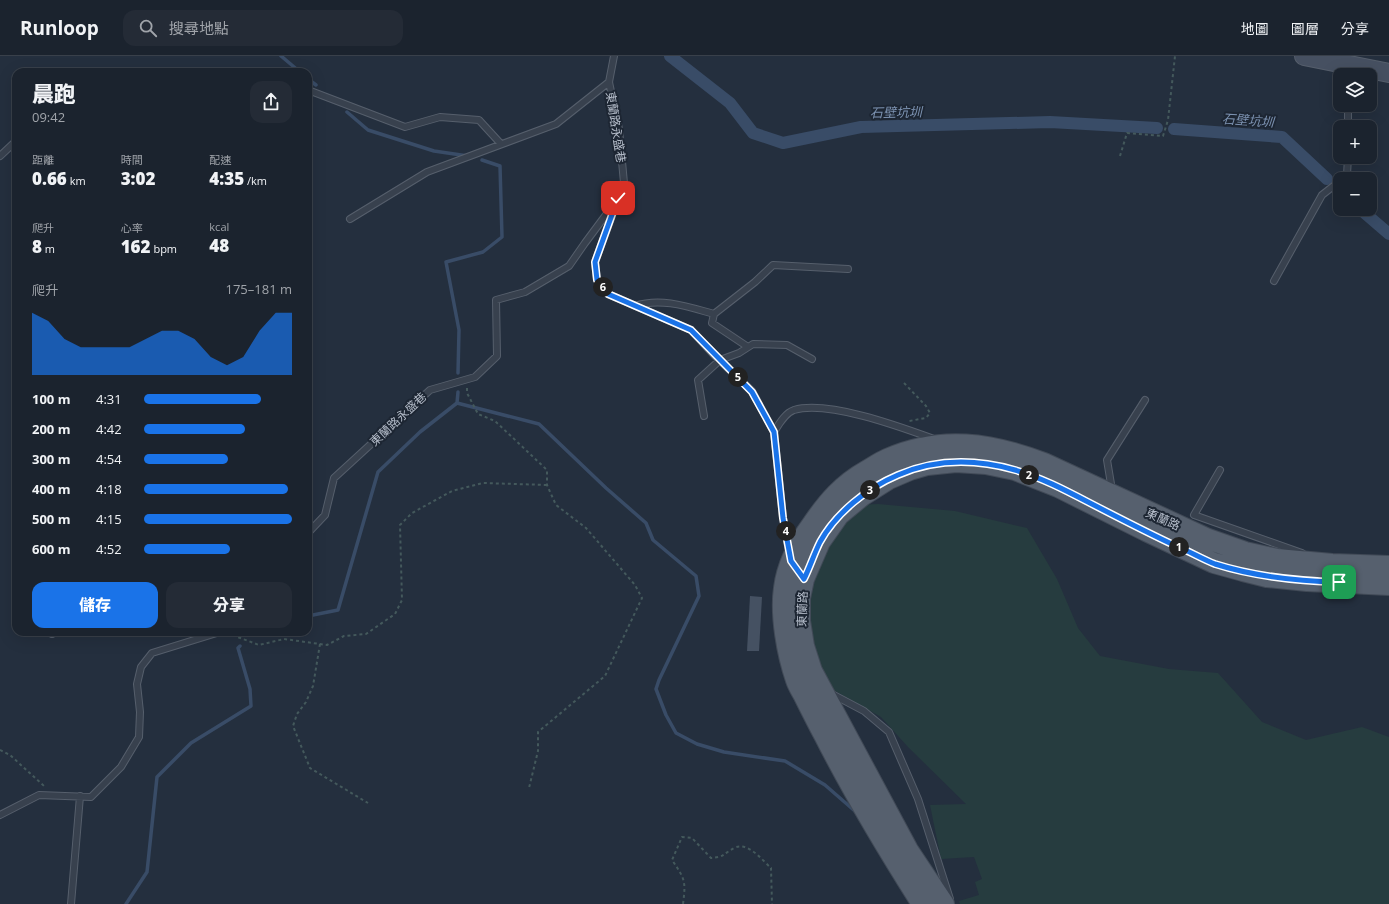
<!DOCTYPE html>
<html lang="zh-TW">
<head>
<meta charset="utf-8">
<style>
	body { margin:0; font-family:"Open Sans","Noto Sans TC",sans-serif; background:#242b36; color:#f1f3f6; height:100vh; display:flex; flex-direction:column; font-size:15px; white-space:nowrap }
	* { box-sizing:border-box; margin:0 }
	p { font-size:13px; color:#a0a4aa }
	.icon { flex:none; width:22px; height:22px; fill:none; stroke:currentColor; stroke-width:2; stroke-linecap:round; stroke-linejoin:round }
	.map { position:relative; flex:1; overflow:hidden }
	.details { position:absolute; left:12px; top:12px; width:300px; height:568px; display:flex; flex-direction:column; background:#1b232e; border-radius:12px; box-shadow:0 4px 16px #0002,0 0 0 1px #39404a }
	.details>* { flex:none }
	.controls { position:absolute; left:1333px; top:12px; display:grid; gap:8px }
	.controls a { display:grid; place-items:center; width:44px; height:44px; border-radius:8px; background:#1b232e; box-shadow:0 4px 16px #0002,0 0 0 1px #39404a; font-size:20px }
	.pin { position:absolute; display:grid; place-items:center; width:34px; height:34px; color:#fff; margin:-17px; border-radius:8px; box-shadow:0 2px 6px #0006 }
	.km { position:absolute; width:20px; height:20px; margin:-10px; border-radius:50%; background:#222; color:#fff; font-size:11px; line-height:20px; text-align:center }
	.round { display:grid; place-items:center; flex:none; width:42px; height:42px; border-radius:12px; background:#242b36 }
	.head { display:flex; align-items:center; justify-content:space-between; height:68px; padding:0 20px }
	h1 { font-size:22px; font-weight:800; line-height:30px }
	.metrics { display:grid; grid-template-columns:repeat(3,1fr); gap:6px; height:68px; padding:4px 20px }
	.metrics div { display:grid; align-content:center }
	.metrics b { font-size:17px; font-weight:800 }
	.metrics small { font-size:11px; font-weight:400 }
	.metrics p { font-size:11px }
	.chart { height:112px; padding:8px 20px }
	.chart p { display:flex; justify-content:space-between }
	.chart svg { width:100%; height:72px; margin-top:4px; fill:#1a73e8; opacity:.7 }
	.primary-button { display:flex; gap:8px; margin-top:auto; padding:8px 20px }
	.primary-button a { flex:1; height:46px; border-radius:12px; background:#1a73e8; color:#fff; font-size:16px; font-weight:800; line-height:46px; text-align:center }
	.primary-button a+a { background:#242b36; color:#f1f3f6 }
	ul { padding:0 20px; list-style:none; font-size:13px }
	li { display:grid; grid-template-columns:64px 48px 1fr; align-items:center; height:30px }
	li i { height:10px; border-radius:5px; background:#1a73e8 }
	header { display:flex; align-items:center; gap:24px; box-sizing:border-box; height:56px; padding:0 20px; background:#1b232e; border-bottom:1px solid #39404a }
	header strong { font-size:19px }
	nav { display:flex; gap:22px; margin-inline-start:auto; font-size:14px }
	.search { width:280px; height:36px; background:#242b36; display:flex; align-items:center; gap:10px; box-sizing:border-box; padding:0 14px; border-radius:12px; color:#a0a4aa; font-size:15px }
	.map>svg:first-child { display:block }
</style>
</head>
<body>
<header>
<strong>Runloop</strong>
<div class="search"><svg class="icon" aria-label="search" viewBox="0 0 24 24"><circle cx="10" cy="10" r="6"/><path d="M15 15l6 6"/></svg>搜尋地點</div>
<nav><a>地圖</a><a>圖層</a><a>分享</a></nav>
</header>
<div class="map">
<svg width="1389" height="848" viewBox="0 0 1389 848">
	<rect width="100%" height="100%" fill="#242f3e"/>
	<path fill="#263c3f" d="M878,448L955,455L1027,472L1057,523L1078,572L1100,600L1169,613L1218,617L1262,666L1306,684L1362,671L1389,681V848H960L959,845L979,839L975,826L982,823L974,801L941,803L930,749L966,748L908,691L881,661L828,631L810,601L808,540L816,505L857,449Z"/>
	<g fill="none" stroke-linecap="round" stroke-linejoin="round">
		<path stroke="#394c67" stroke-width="3.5" d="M281,0L300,16
			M308,23L316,29
			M347,56L368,74L434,95L468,100
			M458,317L459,274L446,206L483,196L502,181L500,110L482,104
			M457,347L539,368L606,432L646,467L653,484L696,520L699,540L659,624L656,633L666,659L676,677L697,688L724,696L785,705L825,729L856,756
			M308,560L338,554L378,416L420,376L457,347L458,336
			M256,579L260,576
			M126,848L147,816L157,721L191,687L251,650L250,633L238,592L240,590"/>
		<path stroke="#394c67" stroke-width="12" d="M670,0L730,47L753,77L783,87L861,71L1050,66L1157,72
			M1174,73L1282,81L1327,123
			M1360,153L1389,178"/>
	</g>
	<path fill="#455162" d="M750,540L762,541L759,595H747Z"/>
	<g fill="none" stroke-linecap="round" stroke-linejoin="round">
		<g stroke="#565f6c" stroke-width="8">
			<path id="lane" d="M614,0L609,26L619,73L624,127L595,206L597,224L608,238L691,274L714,299L752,335L774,376L783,462L789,496
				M308,34L405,71L440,61L479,64L501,88
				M1348,71V49
				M0,100L16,85
				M1342,123L1347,119L1348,101
				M350,163L427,116L556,68L609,26
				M1274,225L1322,139L1340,125
				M635,250C661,241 689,251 714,258L712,267L748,291
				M714,258L755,226L773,209L848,213
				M704,360L698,324L720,304L739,297L753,288L787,289L812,303
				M774,376C779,368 785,357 794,354C828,344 901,371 934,383
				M1220,414L1194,459L1302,497
				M1112,434L1107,404L1145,344
				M308,477L325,459L334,422L430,334L475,321L497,300L496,244L525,236L569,210L585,187L614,148
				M52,578V576
				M830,637L864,655L889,676L918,743L950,843
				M0,759L39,739L91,741L121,711L139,681L140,656L137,628L141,611L152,597L220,576
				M71,848L80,740"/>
		</g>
		<g stroke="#565f6c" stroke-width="20">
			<path id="secondary" d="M1304,0L1389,17"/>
		</g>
		<g stroke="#414a57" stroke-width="22">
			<path id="primary" d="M922,848C887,793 853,736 824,679C817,666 811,654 805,642C802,636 798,630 796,624C787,598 780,559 784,532C787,508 799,486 813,467C828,445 843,428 866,415C873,411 880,406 887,403C941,379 991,387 1044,407L1208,483L1245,496L1277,503L1332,508L1389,510
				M944,848L908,794L812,615L804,590L800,565V542L804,523L820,486L839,459L862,440L889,423L910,414L927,409L956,406L986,408L1015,414L1058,431L1146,475L1214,507L1243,515L1267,521L1307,525L1389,529"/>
		</g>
		<path stroke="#44595c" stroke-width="2" stroke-dasharray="3 3" stroke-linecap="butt" d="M1120,100L1127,77L1163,80L1168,64L1175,0
			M904,327L926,350L930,357L926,362L909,365
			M467,332V337L478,358L495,365L547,414V429L556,449L586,472L635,529L642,542L605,620L538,676V695L529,732
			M227,577L259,589L284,583L327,589L344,580L366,578L395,558L402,544L400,469L412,457L452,435L483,427L547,429
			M320,588L313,630L306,646L297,658L293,670L310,712L368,747
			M0,694L10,699L44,730
			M683,848C686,825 685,823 672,804L682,781L692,782L711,802C725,801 723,798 734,792C748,785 762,804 771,812L772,848"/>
		<use href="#lane" stroke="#38414e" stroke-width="6"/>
		<use href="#secondary" stroke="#465061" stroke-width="18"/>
		<use href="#primary" stroke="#56606e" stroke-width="20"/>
	</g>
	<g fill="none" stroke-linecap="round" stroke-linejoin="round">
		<g stroke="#fff" stroke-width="8">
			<path id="route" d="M618,142L595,206L597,224L608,238L691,274L752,336L774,376L783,462L791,505L804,523C810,511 814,498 820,486C836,457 867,432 898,419C935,403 976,403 1015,414C1040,421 1065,434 1088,446C1117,461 1146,476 1176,490C1189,495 1202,503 1215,508C1256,521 1296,525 1339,526"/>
		</g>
		<use href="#route" stroke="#1a73e8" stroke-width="5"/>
	</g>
	<g text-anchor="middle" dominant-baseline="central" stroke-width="4" stroke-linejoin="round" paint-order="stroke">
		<g font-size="12" fill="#b4bcc9" stroke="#1d2633">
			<text transform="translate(616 71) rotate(81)">東蘭路永盛巷</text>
			<text transform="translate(398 363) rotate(-43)">東蘭路永盛巷</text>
			<text transform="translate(1163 463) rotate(24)">東蘭路</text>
			<text transform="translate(802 553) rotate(-88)">東蘭路</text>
		</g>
		<g font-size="13" font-style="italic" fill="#7c92b1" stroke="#1d2633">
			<text transform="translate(896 56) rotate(-1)">石壁坑圳</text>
			<text transform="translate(1248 64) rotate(4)">石壁坑圳</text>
		</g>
	</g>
</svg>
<div class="controls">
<a><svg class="icon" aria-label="layers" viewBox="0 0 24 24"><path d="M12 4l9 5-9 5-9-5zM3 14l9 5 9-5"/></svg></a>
<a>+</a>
<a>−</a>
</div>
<div class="pin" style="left:1339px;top:526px;background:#1e9e55"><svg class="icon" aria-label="arrive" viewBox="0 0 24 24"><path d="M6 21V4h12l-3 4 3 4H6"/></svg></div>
<div class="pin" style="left:618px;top:142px;background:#d93025"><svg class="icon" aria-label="check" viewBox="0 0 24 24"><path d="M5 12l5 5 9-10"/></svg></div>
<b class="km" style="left:1179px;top:491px">1</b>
<b class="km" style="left:1029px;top:419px">2</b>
<b class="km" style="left:870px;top:434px">3</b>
<b class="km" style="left:786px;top:475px">4</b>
<b class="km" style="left:738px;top:321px">5</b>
<b class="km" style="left:603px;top:231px">6</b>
<section class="details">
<div class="head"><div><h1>晨跑</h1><p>09:42</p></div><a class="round"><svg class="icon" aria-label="share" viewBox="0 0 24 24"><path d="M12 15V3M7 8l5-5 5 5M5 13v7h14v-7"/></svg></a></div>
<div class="metrics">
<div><p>距離</p><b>0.66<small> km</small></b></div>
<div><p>時間</p><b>3:02</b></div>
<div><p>配速</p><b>4:35<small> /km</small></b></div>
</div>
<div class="metrics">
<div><p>爬升</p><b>8<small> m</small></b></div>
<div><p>心率</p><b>162<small> bpm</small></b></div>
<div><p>kcal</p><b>48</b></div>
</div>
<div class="chart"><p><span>爬升</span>175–181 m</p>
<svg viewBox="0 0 160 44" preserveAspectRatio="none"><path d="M0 44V6L10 11L20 22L30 27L40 27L50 27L60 27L70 22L80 17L90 17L100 22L110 33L120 38L130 33L140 17L150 6L160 6V44z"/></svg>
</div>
<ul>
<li><b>100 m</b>4:31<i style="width:79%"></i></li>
<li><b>200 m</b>4:42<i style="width:68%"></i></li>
<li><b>300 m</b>4:54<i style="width:57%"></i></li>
<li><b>400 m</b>4:18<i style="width:97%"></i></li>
<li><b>500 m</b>4:15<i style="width:100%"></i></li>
<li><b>600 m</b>4:52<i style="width:58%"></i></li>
</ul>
<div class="primary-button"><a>儲存</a><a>分享</a></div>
</section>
</div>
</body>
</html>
